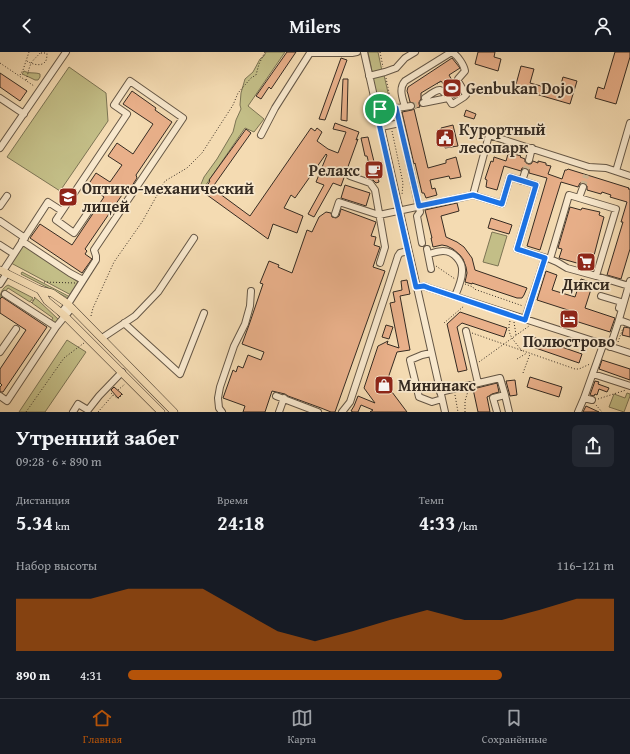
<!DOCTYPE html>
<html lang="ru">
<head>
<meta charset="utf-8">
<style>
	body { margin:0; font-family:"Gentium Book Plus",serif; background:#242831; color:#f1f3f6; height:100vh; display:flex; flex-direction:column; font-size:15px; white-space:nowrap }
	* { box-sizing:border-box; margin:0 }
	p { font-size:13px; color:#9ea1a6 }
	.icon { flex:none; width:22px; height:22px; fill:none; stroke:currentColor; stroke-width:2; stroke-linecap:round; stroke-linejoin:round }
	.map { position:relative; height:360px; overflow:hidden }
	.details { display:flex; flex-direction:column; background:#171b24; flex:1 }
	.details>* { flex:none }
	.pin { position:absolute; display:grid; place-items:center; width:34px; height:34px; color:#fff; margin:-17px; border:2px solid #fff; border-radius:50%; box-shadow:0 1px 4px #0007 }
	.round { display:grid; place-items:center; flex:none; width:42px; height:42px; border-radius:6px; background:#242831 }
	.head { display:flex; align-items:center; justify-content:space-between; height:68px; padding:0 16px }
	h1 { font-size:22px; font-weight:800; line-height:30px }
	.metrics { display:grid; grid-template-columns:repeat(3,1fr); gap:6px; height:68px; padding:4px 16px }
	.metrics div { display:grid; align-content:center }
	.metrics b { font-size:20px; font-weight:800 }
	.metrics small { font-size:11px; font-weight:400 }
	.metrics p { font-size:11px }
	.chart { height:112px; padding:8px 16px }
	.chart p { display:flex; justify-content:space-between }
	.chart svg { width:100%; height:72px; margin-top:4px; fill:#b45309; opacity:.7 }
	ul { padding:0 16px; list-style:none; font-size:13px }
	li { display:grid; grid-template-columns:64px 48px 1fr; align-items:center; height:30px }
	li i { height:10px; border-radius:5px; background:#b45309 }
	header { display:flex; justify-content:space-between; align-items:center; height:52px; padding:0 16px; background:#171b24; font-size:18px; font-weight:800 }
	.dock { display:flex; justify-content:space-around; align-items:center; height:56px; border-top:1px solid #363941; background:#171b24; font-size:11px; color:#9ea1a6 }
	.dock a { display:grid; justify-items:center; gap:2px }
	.dock .current { color:#b45309 }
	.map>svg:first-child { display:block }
</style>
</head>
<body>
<header><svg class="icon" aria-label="back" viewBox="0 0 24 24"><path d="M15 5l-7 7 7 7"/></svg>Milers<svg class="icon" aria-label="person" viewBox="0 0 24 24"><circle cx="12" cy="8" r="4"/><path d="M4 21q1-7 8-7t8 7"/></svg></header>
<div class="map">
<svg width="630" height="360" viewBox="0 0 630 360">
	<rect width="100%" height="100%" fill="#f4dbb2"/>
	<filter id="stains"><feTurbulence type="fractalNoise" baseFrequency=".005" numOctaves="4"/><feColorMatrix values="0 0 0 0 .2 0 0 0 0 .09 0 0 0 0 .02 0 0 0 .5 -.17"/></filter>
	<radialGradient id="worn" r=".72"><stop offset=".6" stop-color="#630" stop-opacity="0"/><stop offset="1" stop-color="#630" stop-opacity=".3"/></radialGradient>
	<path fill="#c3be87" stroke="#7c7454" d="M266,0H285L248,54L264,67L254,80L245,76L201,140L199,137L204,125L217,107L233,80L236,68L241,57L240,53L241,41L245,27L253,20L260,7L264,4Z
		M368,0H378L382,19L374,22L372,19Z
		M69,15L106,41L108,69L60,139L7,105Z
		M24,19C29,22 35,20 40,22V25L38,28H35C31,26 27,24 22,22Z
		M384,23L391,54L378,55L372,28L375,25Z
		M492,180L507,184L498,214L483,210Z
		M23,193L78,230L71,243L11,211Z
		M22,220L70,245L68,246L21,222Z
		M8,233L33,246L30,250L8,236L0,247C0,242 2,236 8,233Z
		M35,246L39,249L59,268L57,272L50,270L53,266L32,251Z
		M67,288L86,300L45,360H19Z
		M627,341L630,342V344L624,360L609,355L614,342L625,346Z"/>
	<path fill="#e9b08a" stroke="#352b22" d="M287,0H296L271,37L269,35L261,47L256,44Z
		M478,0H495L494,5L501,7L498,19L475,12Z
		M615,0H630V5L616,52L595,46L598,35L604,37Z
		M341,6L347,8L325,68L319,67Z
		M452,6L460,16L449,23L460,42L454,46L441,29L421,41V47L419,50V52L420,55L415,56V52L410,50L408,42L407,39L408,35Z
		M521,14L534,17L530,31L559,39L563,25L577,29L570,52L515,36Z
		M0,21L27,39L20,49L0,35Z
		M343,27H348L347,69L341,68Z
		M132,39L156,56L155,58L172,70L136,123L137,126L128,140H124L85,197L87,199L85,202L92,207L82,221L30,186L40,172L72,193L104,145L88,133L96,121L110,130L122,113L108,104L117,91L133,102L153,72L123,52Z
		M414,57L428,116L446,111V108L456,105L461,125L450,127L449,124L430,128L432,137L435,136L437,143L426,146L424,141H422L415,111L414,112L402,60L412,58Z
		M466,58L476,62L474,67L464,64Z
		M335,71L359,80L356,88L358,87L341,134L333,131L314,165L308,162L324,133L316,130L327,103L326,102L295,146L291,143L284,156L303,164L297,181L273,172L268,187L203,140L210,129L209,128L246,77L251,81L212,136L250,164L311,76L315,79L317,76L322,80L317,89L328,97L338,101L346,80L333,77Z
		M453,73L458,94L445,96L441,76Z
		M368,85L379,130L376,131L373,128L367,104H365L361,86Z
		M508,102L513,103L514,102L521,104L520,105L525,107V110L528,112H531L533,109L538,111V109L546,111V113L551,114L548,122L562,127L565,118H567L568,117L629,136L628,137H630V197L621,227L607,223L623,170H621L627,150L610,145L611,143L602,140L601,142L587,138V134L584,131H580L578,135L561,130L540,198L527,194L547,126L529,121V117L526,116H522L521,119L504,114L497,138L486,135L487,128L485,127L491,109L493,110L494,105L506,109Z
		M345,133L370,141L366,154L341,146Z
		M457,151L459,159L441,164L446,185L457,190L464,195L472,206L475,218L527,236L524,243L522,246H517L472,231V232L465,230L467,221L466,215L463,207L460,203L453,197L447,194L442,193L433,195L431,186H432L425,158Z
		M570,155L581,158L582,156L600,160L599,163L604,165L591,215L559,206L562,197L558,196Z
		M341,157L376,170L371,184L376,185L374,193L380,195L373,215L385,219L335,360H331L321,356L288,344L285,342L272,339L265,360H243L245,354L223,346L233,318L236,320L238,314L243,316L248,303L261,308L264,300L242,292L249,273L263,232L260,231L269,209L279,213L278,215L292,221L307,178L312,180L319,165L326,160L331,161L332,165L336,166L339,164Z
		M491,166L512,173L509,182L488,176Z
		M546,219L557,223L552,238L575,245L581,227L593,231L585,256L615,266L610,280L569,267L571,259L537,248Z
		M407,228L410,242L400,244L410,298L397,300L386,332L407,360H370L373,358L361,353L358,360H353L351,359L354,354L358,344L375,351L364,336L378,294L388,289L387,292L399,296L390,251L395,250L393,240L402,238L401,229Z
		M2,245L47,275L3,340H0V335L2,333L0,331V317L26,278L0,261V247Z
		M460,260L507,276L504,285L462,271L457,275L467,318L458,320L447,272Z
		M386,273L393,275L389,287L382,285Z
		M624,275L630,276V285L622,283Z
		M527,283L582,302L579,311L524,292Z
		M602,308L630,317V328L599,317Z
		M530,325L562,335L559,345L527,335Z
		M515,328L517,343L510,344L506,329Z
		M595,329L599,330L598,332L609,336L607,340L599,337L597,343L595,342L594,344L590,343Z
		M497,331L499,340L492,342L489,344L487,345L490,360H478L473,337Z
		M114,335L122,342L118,346L111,338Z
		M586,354L599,360H583Z"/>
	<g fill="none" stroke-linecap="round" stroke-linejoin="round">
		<path stroke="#ceb895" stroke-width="6" stroke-dasharray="6 3" stroke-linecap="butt" d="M411,54L423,51
			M525,120L529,108
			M583,135L586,123"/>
		<g stroke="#655746" stroke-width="8">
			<path id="minor" d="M364,0L445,360
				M369,24L385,20L396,16L405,6L415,0
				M0,46L24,62
				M423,51L448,46
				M405,55C403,47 398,37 405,29L450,1H453C458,4 464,13 465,19L458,27V29L465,41L466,43L464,45L453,52H452C441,35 442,34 425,46
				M397,56L420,160L417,164L422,191
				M376,58L397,56L411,54
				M381,75L400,71
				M261,83L275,56L310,1H352L357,0
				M0,96L66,0
				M529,108L532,96
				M616,119L630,71
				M350,124L370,131L375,138L385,195L380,211
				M522,129L525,120
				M473,143L502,152L510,125L536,133L517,197L550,207L569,143L616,157L596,224L629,234
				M579,146L583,135
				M0,154L7,144
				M335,162L339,150L379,163L473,143L489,83L589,115L606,116L630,124
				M0,169L25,186
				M22,189L70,221L83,228
				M0,193L14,202
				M427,197L431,217
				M428,202C433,201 438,199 443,199C454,199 463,210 462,220C462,228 458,237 455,244
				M550,207L557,210L567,216L596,224
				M3,219L48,150L62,159
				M0,232L7,221
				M417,235L424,234L429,236L630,301
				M5,242L56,275
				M601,244L621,250L619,256
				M61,261L68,252L96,208V204L94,198L183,66L130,29L114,53L127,62L56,168L74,181L89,159
				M525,267L545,206
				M124,271L180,322L204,261
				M618,271L630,229
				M466,279L478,331
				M102,286L135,264L158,240L194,186
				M610,295L618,271L622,269L630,272
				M0,300L16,277
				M431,301L422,303L410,308L419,345L432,350L442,347
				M593,322L630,334
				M440,340L500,326L505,343L493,346L497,360
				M505,343L509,360
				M0,344L7,349L56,275L65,264L72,256
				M276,344L318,360
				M584,346L592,348
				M73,360L78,352L88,358L99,344L122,320
				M222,360L219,356L218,346L220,335L234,294L245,272L250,254L251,239
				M279,360L284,346
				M342,360L350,350L388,235L398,204L400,201L408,199
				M578,360L584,346L603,293"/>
		</g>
		<g stroke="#352b22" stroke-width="8">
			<path id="major" d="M0,218L40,238L52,241L68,252L174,360
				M40,238L47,249L65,264L161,360"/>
		</g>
		<path stroke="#352b22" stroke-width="1" stroke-dasharray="1 2" stroke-linecap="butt" d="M380,0L383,15
			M41,1H47
			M27,9C31,12 41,15 45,10C47,8 47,3 47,0
			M0,11L34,34
			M20,23L23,18L29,0
			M386,26L391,50
			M26,28C28,23 28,19 30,14C32,8 37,5 41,0
			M437,32L442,29
			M392,79L403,131L402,143
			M436,214L455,227
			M44,230L75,231
			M465,232L473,235L474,237L523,254
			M31,251L35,245
			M91,264L93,256L114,210L142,170L165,129L187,116L202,101L233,53L238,41L251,26L256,23L259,12L265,0
			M510,269C506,283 514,288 522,299
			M514,270L516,283
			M444,271L464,254
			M472,281L575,317H579L590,312
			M618,290L623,276
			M517,307L527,301
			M479,310L529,274
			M523,321L530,302
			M118,338L125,332
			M111,341L118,347L123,342L122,341
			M455,343L458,360
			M598,347L626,338
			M596,353L602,360
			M26,360L64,306L84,291
			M98,360L113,343
			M465,360V349L468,339"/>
		<use href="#minor" stroke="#f8e8cd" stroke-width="6"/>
		<use href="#major" stroke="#f4dbb2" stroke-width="7"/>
	</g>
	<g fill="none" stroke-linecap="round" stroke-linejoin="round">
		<g stroke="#fff" stroke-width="8">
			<path id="route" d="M396,56L419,154L473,143L502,152L510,125L536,133L517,197L545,206L525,268L429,236L424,234L416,235L376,58Z"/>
		</g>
		<use href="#route" stroke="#1a73e8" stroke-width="5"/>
	</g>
	<defs>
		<g id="stadium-square" transform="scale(1)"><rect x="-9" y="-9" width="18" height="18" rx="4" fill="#8f2418" stroke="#f8e8cd"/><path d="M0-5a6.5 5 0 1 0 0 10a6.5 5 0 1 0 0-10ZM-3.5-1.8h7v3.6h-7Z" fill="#fff"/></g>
		<g id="civic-square" transform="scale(1)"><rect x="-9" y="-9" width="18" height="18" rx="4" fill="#8f2418" stroke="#f8e8cd"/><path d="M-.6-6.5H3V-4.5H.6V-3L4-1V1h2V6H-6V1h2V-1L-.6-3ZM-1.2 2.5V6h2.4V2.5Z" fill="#fff"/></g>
		<g id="cafe-square" transform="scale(1)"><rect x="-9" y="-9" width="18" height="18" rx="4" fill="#8f2418" stroke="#f8e8cd"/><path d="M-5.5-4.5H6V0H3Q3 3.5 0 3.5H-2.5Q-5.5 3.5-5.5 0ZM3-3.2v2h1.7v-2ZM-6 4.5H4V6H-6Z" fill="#fff"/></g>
		<g id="university-square" transform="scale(1)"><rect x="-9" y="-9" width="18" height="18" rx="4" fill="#8f2418" stroke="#f8e8cd"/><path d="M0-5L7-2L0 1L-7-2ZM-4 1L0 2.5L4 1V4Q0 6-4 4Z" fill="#fff"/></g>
		<g id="supermarket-square" transform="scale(1)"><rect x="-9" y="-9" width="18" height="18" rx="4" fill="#8f2418" stroke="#f8e8cd"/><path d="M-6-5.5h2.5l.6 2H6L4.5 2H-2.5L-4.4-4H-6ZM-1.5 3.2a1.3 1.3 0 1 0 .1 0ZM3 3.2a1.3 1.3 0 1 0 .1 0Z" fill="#fff"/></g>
		<g id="hotel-square" transform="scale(1)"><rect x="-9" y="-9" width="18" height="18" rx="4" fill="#8f2418" stroke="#f8e8cd"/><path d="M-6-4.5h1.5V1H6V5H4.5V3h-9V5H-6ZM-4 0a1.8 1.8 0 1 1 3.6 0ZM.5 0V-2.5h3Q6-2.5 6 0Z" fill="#fff"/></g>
		<g id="shop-square" transform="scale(1)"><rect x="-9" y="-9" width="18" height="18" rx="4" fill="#8f2418" stroke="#f8e8cd"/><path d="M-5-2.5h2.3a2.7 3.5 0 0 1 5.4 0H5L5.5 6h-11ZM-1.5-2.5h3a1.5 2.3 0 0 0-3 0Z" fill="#fff"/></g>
	</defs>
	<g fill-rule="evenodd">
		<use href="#stadium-square" x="452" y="36"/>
		<use href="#civic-square" x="445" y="86"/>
		<use href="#cafe-square" x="374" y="118"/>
		<use href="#university-square" x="68" y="145"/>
		<use href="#supermarket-square" x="586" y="210"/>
		<use href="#hotel-square" x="569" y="267"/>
		<use href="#shop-square" x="384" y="333"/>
	</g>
	<g text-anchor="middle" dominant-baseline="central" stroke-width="3.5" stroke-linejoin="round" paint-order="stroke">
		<g font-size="16" font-weight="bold" fill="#352b22" stroke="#f8e8cd" text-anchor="start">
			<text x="466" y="36">Genbukan Dojo</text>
			<text x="459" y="77">Курортный<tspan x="459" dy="18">лесопарк</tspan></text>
			<text x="360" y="118" text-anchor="end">Релакс</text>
			<text x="82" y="136">Оптико-механический<tspan x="82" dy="18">лицей</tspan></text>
			<text x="586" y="232" text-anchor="middle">Дикси</text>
			<text x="569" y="289" text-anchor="middle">Полюстрово</text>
			<text x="398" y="333">Мининакс</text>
		</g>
	</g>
	<rect width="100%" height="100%" filter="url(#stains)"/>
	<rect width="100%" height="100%" fill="url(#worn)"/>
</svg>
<div class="pin" style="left:380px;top:57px;background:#1e9e55"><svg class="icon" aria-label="arrive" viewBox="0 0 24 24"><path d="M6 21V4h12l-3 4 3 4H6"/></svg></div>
</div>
<section class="details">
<div class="head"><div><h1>Утренний забег</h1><p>09:28 · 6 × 890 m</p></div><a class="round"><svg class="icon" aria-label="share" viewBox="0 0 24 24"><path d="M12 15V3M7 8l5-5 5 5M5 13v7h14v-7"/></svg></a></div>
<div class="metrics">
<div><p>Дистанция</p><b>5.34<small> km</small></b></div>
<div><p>Время</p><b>24:18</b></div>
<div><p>Темп</p><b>4:33<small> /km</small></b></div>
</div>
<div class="chart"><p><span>Набор высоты</span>116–121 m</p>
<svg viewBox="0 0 160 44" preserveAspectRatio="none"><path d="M0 44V12L10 12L20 12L30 6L40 6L50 6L60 19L70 32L80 38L90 32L100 25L110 19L120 25L130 25L140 19L150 12L160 12V44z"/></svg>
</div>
<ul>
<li><b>890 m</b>4:31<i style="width:77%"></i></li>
</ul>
</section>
<nav class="dock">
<a class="current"><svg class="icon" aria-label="home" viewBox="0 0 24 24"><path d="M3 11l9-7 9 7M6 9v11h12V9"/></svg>Главная</a>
<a><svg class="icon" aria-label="map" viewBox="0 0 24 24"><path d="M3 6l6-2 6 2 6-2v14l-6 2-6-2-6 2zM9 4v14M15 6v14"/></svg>Карта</a>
<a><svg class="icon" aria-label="saved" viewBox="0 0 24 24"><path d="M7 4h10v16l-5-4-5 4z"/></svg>Сохранённые</a>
</nav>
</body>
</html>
